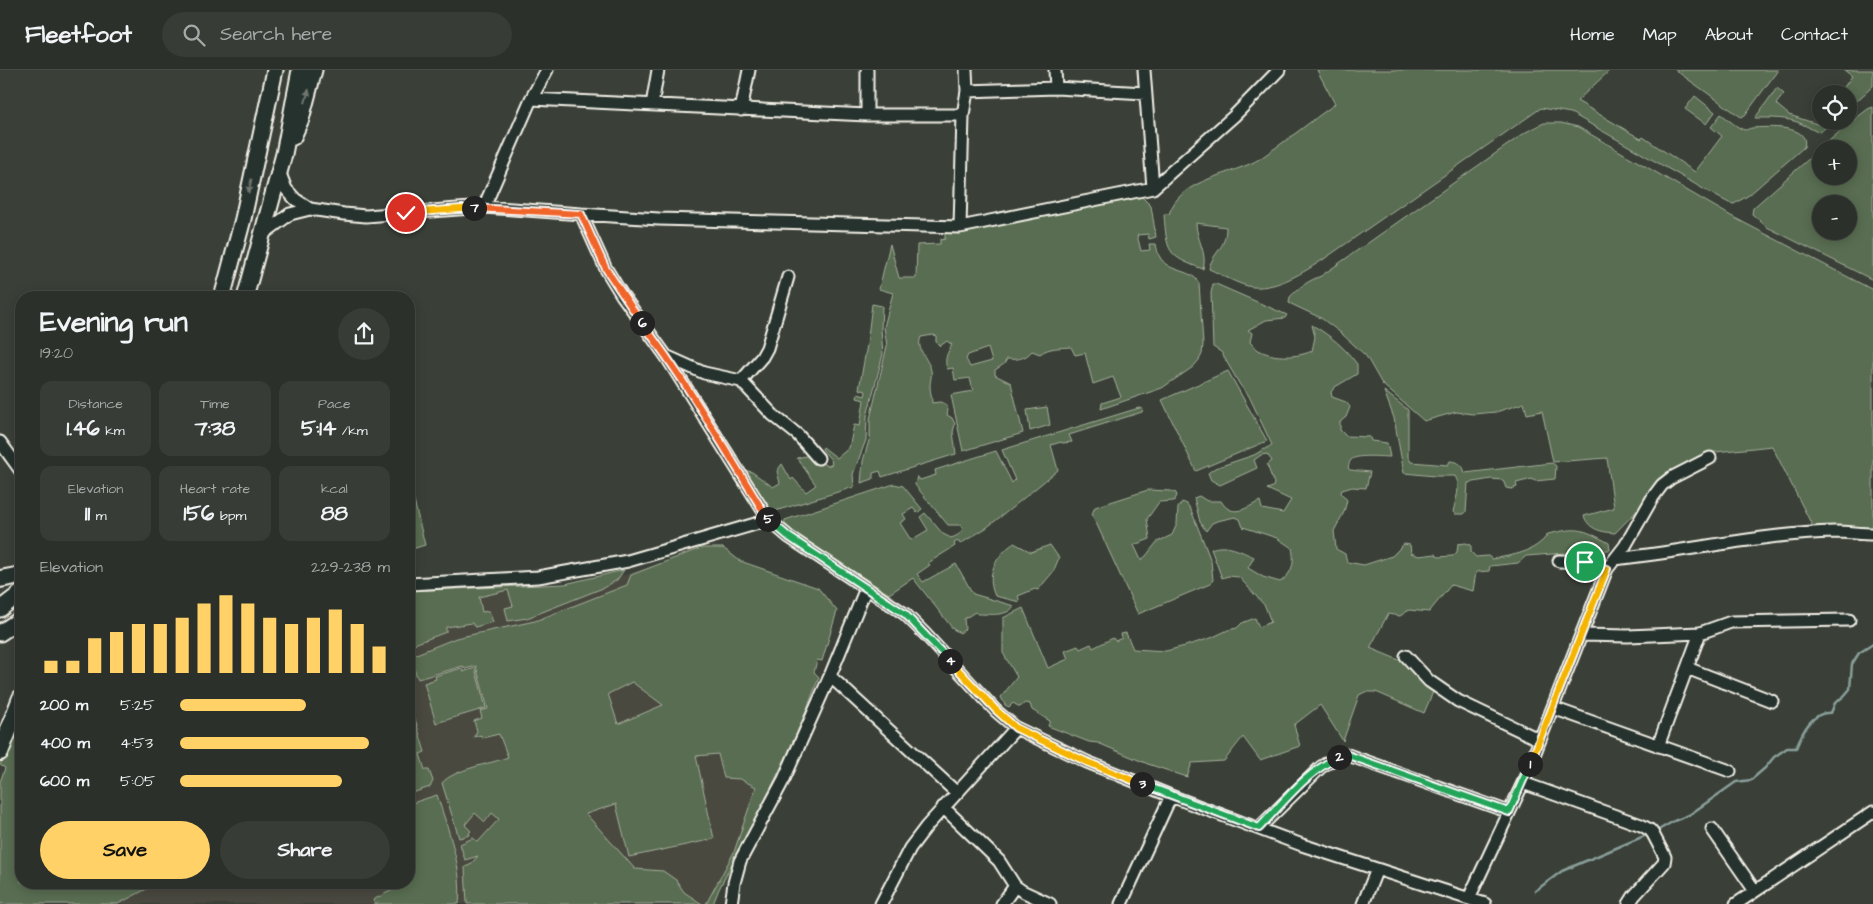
<!DOCTYPE html>
<html lang="en">
<head>
<meta charset="utf-8">
<style>
	body { margin:0; font-family:"Architects Daughter",sans-serif; background:#383c36; color:#f1f3f6; height:100vh; display:flex; flex-direction:column; font-size:19px; white-space:nowrap }
	* { box-sizing:border-box; margin:0 }
	p { font-size:16px; color:#a6a9a8 }
	.icon { flex:none; width:28px; height:28px; fill:none; stroke:currentColor; stroke-width:2; stroke-linecap:round; stroke-linejoin:round }
	.map { position:relative; flex:1; overflow:hidden }
	.side { position:absolute; left:15px; top:221px; width:400px; height:598px; display:flex; flex-direction:column; background:#2c302a; border-radius:20px; box-shadow:0 2px 12px #0003,0 0 0 1px #484b47 }
	.side>* { flex:none }
	.controls { position:absolute; left:1812px; top:15px; display:grid; gap:10px }
	.controls a { display:grid; place-items:center; width:45px; height:45px; border-radius:50%; background:#2c302a; box-shadow:0 2px 12px #0003,0 0 0 1px #484b47; font-size:25px }
	.pin { position:absolute; display:grid; place-items:center; width:42px; height:42px; color:#fff; margin:-21px; border:2px solid #fff; border-radius:50%; box-shadow:0 1px 5px #0007 }
	.km { position:absolute; width:25px; height:25px; margin:-12px; border-radius:50%; background:#222; color:#fff; font-size:14px; line-height:25px; text-align:center }
	.round { display:grid; place-items:center; flex:none; width:52px; height:52px; border-radius:26px; background:#383c36 }
	.headline { display:flex; align-items:center; justify-content:space-between; height:85px; padding:0 25px }
	h1 { font-size:28px; font-weight:800; line-height:38px }
	.metrics { display:grid; grid-template-columns:repeat(3,1fr); gap:8px; height:85px; padding:5px 25px }
	.metrics div { display:grid; align-content:center; border-radius:12px; background:#383c36; text-align:center }
	.metrics b { font-size:21px; font-weight:800 }
	.metrics small { font-size:14px; font-weight:400 }
	.metrics p { font-size:14px }
	.chart { height:140px; padding:10px 25px }
	.chart p { display:flex; justify-content:space-between }
	.chart svg { width:100%; height:90px; margin-top:5px; stroke:#ffd166; stroke-width:6 }
	.cta { display:flex; gap:10px; margin-top:auto; padding:10px 25px }
	.cta a { flex:1; height:58px; border-radius:30px; background:#ffd166; color:#111; font-size:20px; font-weight:800; line-height:58px; text-align:center }
	.cta a+a { background:#383c36; color:#f1f3f6 }
	ul { padding:0 25px; list-style:none; font-size:16px }
	li { display:grid; grid-template-columns:80px 60px 1fr; align-items:center; height:38px }
	li i { height:12px; border-radius:6px; background:#ffd166 }
	header { display:flex; align-items:center; gap:30px; box-sizing:border-box; height:70px; padding:0 25px; background:#2c302a; border-bottom:1px solid #484b47 }
	header strong { font-size:24px }
	nav { display:flex; gap:28px; margin-inline-start:auto; font-size:18px }
	.search { width:350px; height:45px; background:#383c36; display:flex; align-items:center; gap:12px; box-sizing:border-box; padding:0 18px; border-radius:28px; color:#a6a9a8; font-size:19px }
	.map>svg:first-child { display:block }
</style>
</head>
<body>
<header>
<strong>Fleetfoot</strong>
<div class="search"><svg class="icon" aria-label="search" viewBox="0 0 24 24"><circle cx="10" cy="10" r="6"/><path d="M15 15l6 6"/></svg>Search here</div>
<nav><a>Home</a><a>Map</a><a>About</a><a>Contact</a></nav>
</header>
<div class="map">
<svg width="1873" height="834" viewBox="0 0 1873 834">
	<rect width="100%" height="100%" fill="#3a4038"/>
	<filter id="ink" filterUnits="userSpaceOnUse"><feTurbulence type="fractalNoise" baseFrequency=".02" numOctaves="2"/><feDisplacementMap in="SourceGraphic" scale="10" xChannelSelector="R" yChannelSelector="G"/><feConvolveMatrix kernelMatrix="1 2 1 2 8 2 1 2 1" color-interpolation-filters="sRGB"/></filter>
	<g filter="url(#ink)">
		<path fill="#484a40" d="M696,478L727,480L740,491L769,502L818,517L838,541L821,590H818L814,602L820,607L807,643L738,786L734,796L719,820L714,834H0L21,812H409V521L498,514L566,516L624,505L668,491Z"/>
		<path fill="#586d51" stroke="#a6af9c" fill-rule="evenodd" d="M1317,0H1610L1577,31L1641,69L1643,67L1695,102L1722,66L1711,57L1721,44C1727,48 1738,59 1745,60C1747,60 1750,58 1752,58C1766,57 1811,54 1804,77L1749,125L1734,134L1729,133L1714,125L1571,43L1541,38L1324,189C1304,202 1278,219 1253,217C1238,215 1223,205 1209,199C1213,181 1226,180 1226,157L1196,153C1196,169 1208,183 1203,199C1166,186 1167,181 1164,144H1169C1181,107 1233,106 1261,88C1286,71 1310,52 1335,34Z
			M1675,0H1778L1745,45L1741,47Z
			M1844,0H1873V16L1849,38V24H1839L1852,6Z
			M1777,18L1784,24L1776,34L1789,45L1817,54L1825,55L1826,51H1834L1820,62C1813,61 1809,57 1802,54C1787,47 1771,48 1755,48Z
			M1695,26L1715,42L1706,54L1685,39Z
			M1873,37V210L1767,157L1752,144L1753,138L1846,56L1868,39ZM1821,79H1849V106H1821ZM1821,134H1849V161H1821Z
			M1544,53H1561L1578,57L1731,146L1873,220V462L1815,461L1772,376L1706,383L1676,401L1615,463C1602,462 1589,460 1584,446L1614,438L1607,388L1553,392L1542,341L1527,344L1524,333L1496,342L1473,344L1456,342L1424,351L1382,314L1366,286L1341,263L1321,248L1289,233L1290,227C1299,217 1308,211 1321,206L1526,62Z
			M1141,126L1151,136L1156,167L1149,169L1148,164L1137,165L1141,181L1150,180L1149,174H1156C1157,179 1158,185 1161,189C1170,203 1192,199 1199,213L1203,274L1202,284L1199,290L1193,297L1162,318L1101,339L1102,333L1121,327L1113,307L1093,314L1085,283L1075,285L1071,277C1060,278 1049,277 1040,284L1032,281C1025,289 1017,290 1007,289L1004,294L995,300V305L1011,313L1023,363L963,381L951,325L973,321L970,308L955,310L953,298L947,299C944,289 947,283 952,275L947,271L940,276L936,272V266L933,265L921,267C916,278 926,287 930,297C933,304 930,310 930,316C930,322 932,327 932,333L940,332L946,334L948,340L947,345L952,348L955,354L953,362L956,384L882,407L880,401L873,403V409L861,413L863,391L870,367V349L887,276L884,257L893,223L879,219L890,174L899,208H916L917,175L940,174V170L945,169V161L976,160ZM988,278L992,291L970,297L966,289L968,285Z
			M1213,214H1216L1287,245L1285,248L1266,250L1248,260L1252,263L1250,272C1261,289 1295,289 1312,281L1315,267L1312,255C1331,266 1344,277 1357,294V304L1335,317L1331,322L1332,327L1346,332L1350,337L1346,347L1340,352V360L1346,366L1370,367L1371,371L1387,373L1390,387C1382,387 1356,384 1351,390C1349,392 1349,395 1348,398L1350,400L1370,402L1366,418L1352,417L1342,420L1341,423L1347,430L1344,442L1334,461L1336,479L1345,484L1347,492L1364,495L1392,486L1404,474L1410,475L1411,483L1419,486L1436,484L1438,487L1453,486L1457,482L1458,474L1466,473L1471,475V482L1476,487L1488,486L1492,489C1513,485 1535,483 1548,464C1579,457 1581,458 1609,473L1610,480H1605L1604,488L1566,483L1526,486L1518,493L1490,496L1489,501L1476,502L1473,521L1451,515L1429,542L1409,540L1400,546L1388,544L1370,578L1399,590L1409,596L1433,622L1424,643L1376,622H1365L1359,625L1343,671L1320,635L1294,655L1300,676L1260,690L1243,667L1224,691L1192,693L1187,707L1148,694L1098,673L1089,672L1048,656L1050,651L1032,640L1030,634L1025,633L1020,637L1013,633L1009,637L1005,635L1001,627L1017,607L1003,583V548L1023,538L1048,598L1068,589L1065,581L1078,576L1080,579L1091,574L1093,578L1113,568L1115,571L1122,568L1121,564L1126,563L1133,579L1166,581L1185,576L1211,568L1228,560L1237,558L1242,553L1255,548L1259,557L1271,552L1265,536L1239,507L1228,506L1222,508L1211,479C1226,473 1240,481 1254,487L1248,498L1263,507L1280,512C1293,503 1295,492 1292,478L1277,468L1243,457L1240,449L1235,447L1217,451L1212,453L1206,461L1200,452L1194,428L1199,426L1207,431H1221C1232,449 1246,438 1260,431L1262,439L1283,443L1291,430L1267,419L1273,417L1274,413L1267,395L1272,391L1267,384L1261,385L1254,390L1257,398L1220,415L1211,410L1208,403L1215,398L1254,385L1272,375L1249,326L1240,315L1221,282L1213,277L1211,223Z
			M872,234L882,236L881,259L883,284L867,346L866,370L853,404L854,417L772,442L765,437L744,400L752,402L773,417L780,413L777,401L782,394L791,410L793,408L806,422L816,415L797,388L810,385L820,392L828,396L832,394L831,390L822,379L823,377L837,388L849,378L854,355L860,356L864,330L857,328L858,324L865,326L866,321L859,319L867,275Z
			M1228,301L1267,371L1196,401L1162,330Z
			M1384,321L1408,340V387L1411,392L1448,395L1450,391C1458,392 1463,394 1465,403L1552,393L1556,396L1555,409L1535,411L1532,409L1516,413L1517,417L1511,419L1506,418L1503,410L1491,409L1468,413L1466,442L1464,444H1455L1453,442C1455,431 1462,416 1455,406H1435L1404,403L1394,348Z
			M1047,337L1050,355L1030,361L1027,340Z
			M1139,338L1143,339L1142,342L1069,365L1072,372L1062,373L1061,372L1051,375L1058,400L1008,441L986,458L960,474L958,471L954,473L955,476L928,493L930,495L917,504L923,512L956,494L973,524L1014,536C1007,547 990,544 978,544L975,542L964,549L965,559L960,563L953,559L913,508L889,524L784,456L785,450L894,414L903,416L922,439L917,443L913,438L903,444L906,449L900,453L911,470L928,460L920,447L925,443L943,464L951,468C957,466 961,464 963,458L960,455H948L915,415L917,406L920,410L936,405L935,400L996,381L1012,413L1015,410L1002,380Z
			M1148,420L1171,421L1176,423L1177,426L1174,431L1159,432L1147,449L1150,469L1134,475L1141,490L1146,486L1157,472L1172,465L1177,454L1178,438L1182,432L1187,434L1191,440L1211,491L1213,510L1210,514L1138,544L1092,444L1095,437Z
			M413,427L425,475L409,480V428Z
			M1014,473L1031,482L1050,475L1059,488L1053,502L1038,520L1035,519L1018,526L1020,532L995,526C985,504 996,486 1014,473Z
			M701,478H723L740,491L818,518L837,541L822,591L817,590L814,602L819,607C793,681 755,749 719,819L713,834H706L734,782L756,717L740,709L724,708L718,684L696,686L714,769L629,787L616,734L586,744L635,799L663,801L676,810L684,822L702,834H467L465,797L470,795L478,786L465,790L460,774L473,768L478,772L499,749L492,743L485,752L475,743L465,755L471,761L469,763L470,765L459,768L442,713C454,699 491,694 508,687L499,664L482,668L481,665L474,667L477,661L474,651L482,648L480,641L488,639L476,596L465,599L463,596L418,609L409,587L456,568L535,551L627,515L631,505ZM632,612L663,635L618,654L608,624Z
			M624,500L617,510L603,518L527,548L508,551L505,538L513,536L508,520L479,527L482,542L489,541L493,552L475,557L472,553L446,557V562L409,576V521L565,514Z
			M462,598L463,602L475,598L486,638L436,653L424,613L436,609L435,606Z
			M21,642V812L158,813L118,834H0V712L5,698L0,695Z
			M415,649L425,682L420,684L425,700H429L433,711L430,717L409,724V652Z
			M437,725C448,760 463,797 459,834H375L373,830L402,815L401,813L409,812V764L414,762L412,756L409,757V734Z"/>
		<g fill="none" stroke-linecap="round" stroke-linejoin="round">
			<path stroke="#8a9f9b" stroke-width="2.5" d="M1655,762L1674,751L1689,745L1736,712L1751,710L1765,698L1774,687L1787,678H1796C1802,663 1812,641 1831,643L1835,633L1844,626L1850,619L1852,594L1859,583L1873,574
				M1535,821L1562,801L1649,764"/>
			<g stroke="#f4f1e8" stroke-width="15">
				<path id="minor" d="M867,0V45
					M1055,0L1056,18
					M1144,0L1153,118
					M967,21L1056,18L1145,23
					M531,29L867,45H963
					M652,35L658,0
					M741,40L749,0
					M279,101L286,119L295,129L310,139L344,144L366,146L484,137L581,144L606,199L622,225L666,286L769,450L789,467L905,544L925,564L996,641L1016,658L1087,692L1171,726L1302,775L1485,834
					M484,137L531,29L547,0
					M581,144L659,149L960,157L1153,118L1234,46L1279,0
					M960,157L963,45L967,21L966,0
					M263,164L290,144L310,139
					M666,286L704,303L741,311L762,287L767,278L788,207
					M741,311L773,345L798,365L818,388
					M0,372L21,401
					M1615,489C1689,481 1761,464 1835,462C1848,462 1860,464 1873,464
					M1559,491L1585,492L1607,499
					M409,514L538,507L628,491L769,450
					M1582,565L1628,566L1700,563L1731,552L1849,550
					M1406,586L1429,611L1458,631L1540,670
					M1687,598L1772,631
					M830,606L957,723
					M1553,638L1730,701
					M1658,676L1700,563
					M1523,713L1641,755L1650,760L1653,764L1665,787L1664,793L1634,826L1629,834
					M943,737L999,791L1015,816L1022,821L1050,834
					M1259,758L1321,697L1332,690L1348,685L1509,742
					M1712,759L1755,821
					M1469,828L1523,713L1607,499L1625,476L1653,427L1662,415L1671,408L1710,388
					M731,834L734,813L740,791L784,709L830,606L866,518
					M881,834L910,778L926,757L1016,658
					M1002,834L1015,816
					M1121,834L1171,726
					M1363,834L1377,799
					M1736,834L1873,742"/>
			</g>
			<g stroke="#f4f1e8" stroke-width="19">
				<path id="major" d="M293,67L301,49L314,0
					M222,228L243,149L275,0
					M245,228L284,84L300,0
					M0,539L21,523
					M0,563L21,549"/>
			</g>
			<g stroke="#f4f1e8" stroke-width="20">
				<path id="highway" d="M0,509L21,505
					M0,682L21,628"/>
			</g>
			<use href="#minor" stroke="#26332d" stroke-width="11"/>
			<use href="#major" stroke="#26332d" stroke-width="15"/>
			<use href="#highway" stroke="#26332d" stroke-width="16"/>
		</g>
		<defs><path id="oneway-solid" d="M-6-.8H1V-3.2L6.5 0L1 3.2V.8H-6Z" transform="scale(1.25)"/></defs>
		<g fill="#6e766e">
			<use href="#oneway-solid" transform="translate(307 26) rotate(-75)"/>
			<use href="#oneway-solid" transform="translate(250 116) rotate(102)"/>
		</g>
	</g>
	<g fill="none" stroke-linecap="round" stroke-linejoin="round" filter="url(#ink)">
		<g stroke="#fff" stroke-width="10">
			<path id="split-1" d="M1530,694L1607,499L1585,492"/>
		</g>
		<g stroke="#fff" stroke-width="10">
			<path id="split-2" d="M1339,687L1348,685L1509,742L1530,694"/>
		</g>
		<g stroke="#fff" stroke-width="10">
			<path id="split-3" d="M1142,714L1259,758C1283,733 1307,701 1339,687"/>
		</g>
		<g stroke="#fff" stroke-width="10">
			<path id="split-4" d="M950,591L996,640L1016,658L1087,692L1142,714"/>
		</g>
		<g stroke="#fff" stroke-width="10">
			<path id="split-5" d="M768,449L789,467L905,544L950,591"/>
		</g>
		<g stroke="#fff" stroke-width="10">
			<path id="split-6" d="M642,253C689,315 727,383 768,449"/>
		</g>
		<g stroke="#fff" stroke-width="10">
			<path id="split-7" d="M474,138L581,144L606,199L642,253"/>
		</g>
		<g stroke="#fff" stroke-width="10">
			<path id="split-8" d="M406,143L474,138"/>
		</g>
		<use href="#split-1" stroke="#f5b400" stroke-width="6"/>
		<use href="#split-2" stroke="#22a559" stroke-width="6"/>
		<use href="#split-3" stroke="#22a559" stroke-width="6"/>
		<use href="#split-4" stroke="#f5b400" stroke-width="6"/>
		<use href="#split-5" stroke="#22a559" stroke-width="6"/>
		<use href="#split-6" stroke="#f0652b" stroke-width="6"/>
		<use href="#split-7" stroke="#f0652b" stroke-width="6"/>
		<use href="#split-8" stroke="#f5b400" stroke-width="6"/>
	</g>
</svg>
<div class="controls">
<a><svg class="icon" aria-label="locate" viewBox="0 0 24 24"><circle cx="12" cy="12" r="6"/><path d="M12 2v4M12 18v4M2 12h4M18 12h4"/></svg></a>
<a>+</a>
<a>−</a>
</div>
<div class="pin" style="left:1585px;top:492px;background:#1e9e55"><svg class="icon" aria-label="arrive" viewBox="0 0 24 24"><path d="M6 21V4h12l-3 4 3 4H6"/></svg></div>
<div class="pin" style="left:406px;top:143px;background:#d93025"><svg class="icon" aria-label="check" viewBox="0 0 24 24"><path d="M5 12l5 5 9-10"/></svg></div>
<b class="km" style="left:1530px;top:694px">1</b>
<b class="km" style="left:1339px;top:687px">2</b>
<b class="km" style="left:1142px;top:714px">3</b>
<b class="km" style="left:950px;top:591px">4</b>
<b class="km" style="left:768px;top:449px">5</b>
<b class="km" style="left:642px;top:253px">6</b>
<b class="km" style="left:474px;top:138px">7</b>
<section class="side">
<div class="headline"><div><h1>Evening run</h1><p>19:20</p></div><a class="round"><svg class="icon" aria-label="share" viewBox="0 0 24 24"><path d="M12 15V3M7 8l5-5 5 5M5 13v7h14v-7"/></svg></a></div>
<div class="metrics">
<div><p>Distance</p><b>1.46<small> km</small></b></div>
<div><p>Time</p><b>7:38</b></div>
<div><p>Pace</p><b>5:14<small> /km</small></b></div>
</div>
<div class="metrics">
<div><p>Elevation</p><b>11<small> m</small></b></div>
<div><p>Heart rate</p><b>156<small> bpm</small></b></div>
<div><p>kcal</p><b>88</b></div>
</div>
<div class="chart"><p><span>Elevation</span>229–238 m</p>
<svg viewBox="0 0 160 44" preserveAspectRatio="none"><path d="M5 44V38M15 44V38M25 44V27M35 44V24M45 44V20M55 44V20M65 44V17M75 44V10M85 44V6M95 44V10M105 44V17M115 44V20M125 44V17M135 44V13M145 44V20M155 44V31"/></svg>
</div>
<ul>
<li><b>200 m</b>5:25<i style="width:60%"></i></li>
<li><b>400 m</b>4:53<i style="width:90%"></i></li>
<li><b>600 m</b>5:05<i style="width:77%"></i></li>
</ul>
<div class="cta"><a>Save</a><a>Share</a></div>
</section>
</div>
</body>
</html>
